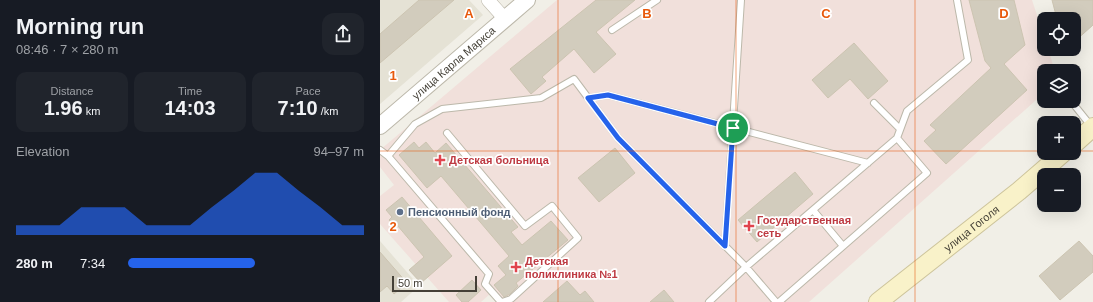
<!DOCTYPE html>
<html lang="en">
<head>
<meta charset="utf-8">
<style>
	body { margin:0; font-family:Helvetica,sans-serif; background:#20242c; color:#f1f3f6; height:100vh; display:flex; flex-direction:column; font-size:15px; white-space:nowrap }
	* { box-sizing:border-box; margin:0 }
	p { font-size:13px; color:#9ea1a6 }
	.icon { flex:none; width:22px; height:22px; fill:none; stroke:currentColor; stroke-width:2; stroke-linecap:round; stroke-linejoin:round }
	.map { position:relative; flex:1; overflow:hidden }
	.side { display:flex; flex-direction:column; background:#171b24; width:380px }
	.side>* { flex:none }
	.controls { position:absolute; left:657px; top:12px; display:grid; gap:8px }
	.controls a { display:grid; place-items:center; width:44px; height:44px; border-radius:8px; background:#171b24; box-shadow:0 4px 16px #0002; font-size:20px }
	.scale { position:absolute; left:12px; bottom:10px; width:85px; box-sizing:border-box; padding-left:4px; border:2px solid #444037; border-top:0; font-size:11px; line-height:14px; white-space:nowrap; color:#444037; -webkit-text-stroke:3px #fff; paint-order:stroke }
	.pin { position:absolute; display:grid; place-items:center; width:34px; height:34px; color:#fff; margin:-17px; border:2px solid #fff; border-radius:50%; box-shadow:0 1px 4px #0007 }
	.round { display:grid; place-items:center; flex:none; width:42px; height:42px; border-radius:12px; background:#20242c }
	.headline { display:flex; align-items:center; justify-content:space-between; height:68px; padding:0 16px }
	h1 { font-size:22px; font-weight:800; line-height:30px }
	.metrics { display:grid; grid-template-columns:repeat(3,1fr); gap:6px; height:68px; padding:4px 16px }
	.metrics div { display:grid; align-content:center; border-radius:10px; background:#20242c; text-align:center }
	.metrics b { font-size:20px; font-weight:800 }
	.metrics small { font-size:11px; font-weight:400 }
	.metrics p { font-size:11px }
	.chart { height:112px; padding:8px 16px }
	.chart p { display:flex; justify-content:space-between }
	.chart svg { width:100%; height:72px; margin-top:4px; fill:#2563eb; opacity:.7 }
	ul { padding:0 16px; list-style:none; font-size:13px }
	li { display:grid; grid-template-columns:64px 48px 1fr; align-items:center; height:30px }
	li i { height:10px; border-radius:5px; background:#2563eb }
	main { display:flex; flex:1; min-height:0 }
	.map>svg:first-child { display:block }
</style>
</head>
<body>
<main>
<section class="side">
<div class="headline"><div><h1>Morning run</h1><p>08:46 · 7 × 280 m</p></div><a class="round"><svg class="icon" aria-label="share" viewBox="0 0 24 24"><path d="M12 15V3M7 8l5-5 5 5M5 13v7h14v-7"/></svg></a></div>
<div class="metrics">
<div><p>Distance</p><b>1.96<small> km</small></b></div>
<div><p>Time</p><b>14:03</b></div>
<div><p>Pace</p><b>7:10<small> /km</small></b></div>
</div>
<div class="chart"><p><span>Elevation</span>94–97 m</p>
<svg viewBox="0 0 160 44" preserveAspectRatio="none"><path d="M0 44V38L10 38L20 38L30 27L40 27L50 27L60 38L70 38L80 38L90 27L100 17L110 6L120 6L130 17L140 27L150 38L160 38V44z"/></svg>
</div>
<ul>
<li><b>280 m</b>7:34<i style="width:54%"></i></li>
</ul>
</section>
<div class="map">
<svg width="713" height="302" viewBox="0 0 713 302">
	<rect width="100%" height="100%" fill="#f1efe7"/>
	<path fill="#e5e2d5" d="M0,0H89L103,15L0,104Z
		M0,241L39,286L21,302H0Z"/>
	<path fill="#f1e0db" d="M177,0H652L664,36V49H668L675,71H664V93L429,302H117L110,294L101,302H69L0,224V196L14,185L0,167V150Z"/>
	<path fill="#d2ccbd" stroke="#ccc4b1" d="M39,0H74L0,63V34Z
		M216,0H255L216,32L236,54L214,73L194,49L162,77L166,81L151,94L130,69Z
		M589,0H634L645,45L624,64L647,90L566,164L544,141L556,130L550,125L611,68L605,61Z
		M672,0H713V25L694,42V19H677Z
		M474,43L508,81L488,99L470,79L448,98L432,80Z
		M34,142L39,148L46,142L55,153L66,143L138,227L131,232L142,245L171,221L188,240L136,283L138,286L130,294L124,297L114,285L126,275L118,266L129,256L61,176L47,188L19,155Z
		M235,148L255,173L219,202L198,178Z
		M415,172L433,194L377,242L358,220Z
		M22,197L72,256L41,283L29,270L44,257L17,225L15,227L9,220L12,217L6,210Z
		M699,241L713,256V272L680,300L659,276Z
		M0,252L27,283L14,294L7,286L0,292Z
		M92,280L101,290L88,302H82L76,295Z
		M187,281L200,295L205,291L214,302H163Z
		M284,290L294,302H270Z"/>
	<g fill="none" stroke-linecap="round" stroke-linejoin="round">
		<g stroke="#bcb8aa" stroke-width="8">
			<path id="service" d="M232,30L277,0
				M208,98L228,95L488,163
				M691,101L711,126
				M494,103L520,129
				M67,133L145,226L172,206L198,238L131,299L122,302
				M0,150L8,156L109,274L105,284L121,302
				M8,156L35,124L62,109L161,98L194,79L238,138L366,267L329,302
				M433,210L463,246
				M345,246L361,0
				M396,302L366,267L517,138L527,111L588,60L577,0
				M399,302L547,173L517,138"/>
		</g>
		<g stroke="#bcb8aa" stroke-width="14">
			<path id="minor" d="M108,0L125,19"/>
		</g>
		<g stroke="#bcb8aa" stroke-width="18">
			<g id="tertiary">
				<path id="s1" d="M0,126L147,0"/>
			</g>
		</g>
		<g stroke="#cdc49b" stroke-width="20">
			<g id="secondary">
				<path d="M694,144L713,127"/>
				<path id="s2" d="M498,302L639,191L683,153"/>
			</g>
		</g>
		<use href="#service" stroke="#fff" stroke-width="6"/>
		<use href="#minor" stroke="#fff" stroke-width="13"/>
		<use href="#tertiary" stroke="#fff" stroke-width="16"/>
		<use href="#secondary" stroke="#f9f2c9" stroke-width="18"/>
	</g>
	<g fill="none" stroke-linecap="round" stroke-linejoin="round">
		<g stroke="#fff" stroke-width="8">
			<path id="route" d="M228,95L353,128L345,246L238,138L208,98Z"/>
		</g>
		<use href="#route" stroke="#2563eb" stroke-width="5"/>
	</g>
	<path fill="none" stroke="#e8590c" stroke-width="1" stroke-opacity="0.55" d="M178,0V302M356,0V302M535,0V302M0,151H664M694,151H713"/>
	<g fill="#e0444e" stroke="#fff" stroke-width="1.5">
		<path d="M58 154h4v4h4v4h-4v4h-4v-4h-4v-4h4z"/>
		<path d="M367 220h4v4h4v4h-4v4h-4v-4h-4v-4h4z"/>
		<path d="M134 261h4v4h4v4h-4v4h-4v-4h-4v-4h4z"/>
	</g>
	<circle fill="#5c6f8a" stroke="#fff" stroke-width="1.5" cx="20" cy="212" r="4"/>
	<g text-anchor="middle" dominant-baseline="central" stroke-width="3.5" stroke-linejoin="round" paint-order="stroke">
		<g font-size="11" fill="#444037" stroke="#fff">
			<text stroke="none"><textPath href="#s1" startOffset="97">улица Карла Маркса</textPath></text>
			<text stroke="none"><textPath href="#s2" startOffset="119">улица Гоголя</textPath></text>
		</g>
		<g font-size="11" font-weight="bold" fill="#be3a42" stroke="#fff" text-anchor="start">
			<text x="69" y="160">Детская больница</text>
			<text x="377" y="220">Государственная<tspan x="377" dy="13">сеть</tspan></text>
			<text x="145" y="261">Детская<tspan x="145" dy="13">поликлиника №1</tspan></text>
		</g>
		<g font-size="11" font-weight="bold" fill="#4e5e75" stroke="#fff" text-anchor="start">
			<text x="28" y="212">Пенсионный фонд</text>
		</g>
	</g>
	<g font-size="13" text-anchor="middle" font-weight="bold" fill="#e8590c" stroke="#fff" stroke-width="3.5" stroke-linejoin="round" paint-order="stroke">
		<text x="89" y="18">A</text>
		<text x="267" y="18">B</text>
		<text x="446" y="18">C</text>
		<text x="624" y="18">D</text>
		<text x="13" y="80">1</text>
		<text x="13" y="231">2</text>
	</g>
</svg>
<div class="controls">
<a><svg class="icon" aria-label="locate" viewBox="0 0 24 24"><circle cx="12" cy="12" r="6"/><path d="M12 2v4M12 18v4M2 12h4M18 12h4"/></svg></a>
<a><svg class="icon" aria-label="layers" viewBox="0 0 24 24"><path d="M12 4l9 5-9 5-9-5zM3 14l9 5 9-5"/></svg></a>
<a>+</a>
<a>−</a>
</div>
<div class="scale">50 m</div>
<div class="pin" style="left:353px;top:128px;background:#1e9e55"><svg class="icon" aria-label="arrive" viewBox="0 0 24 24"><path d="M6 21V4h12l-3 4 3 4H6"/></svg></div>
</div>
</main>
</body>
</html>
